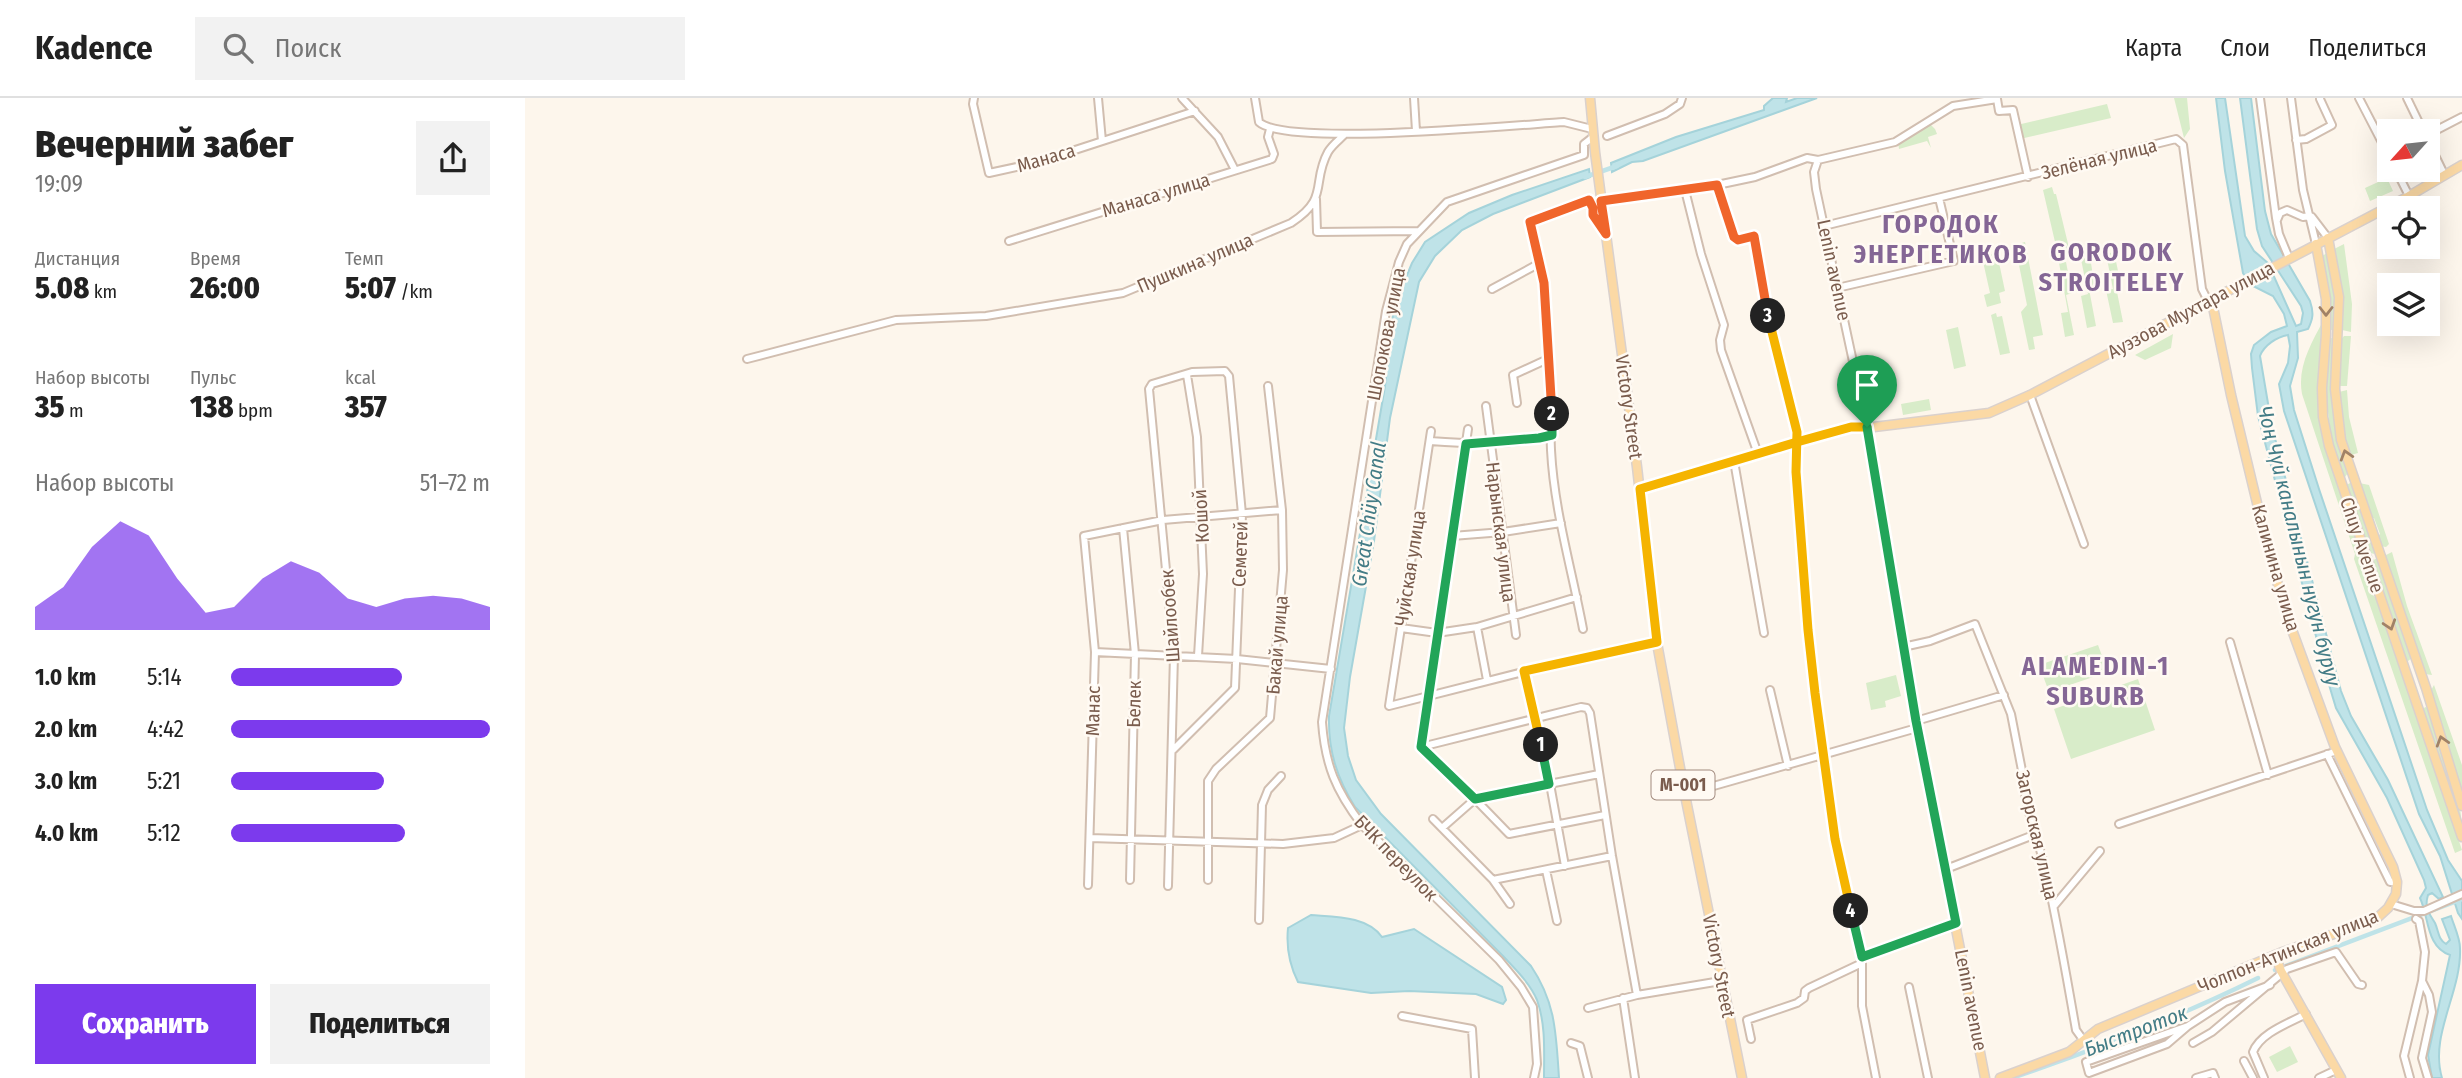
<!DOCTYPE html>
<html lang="ru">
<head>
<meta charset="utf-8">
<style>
	body { margin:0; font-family:"Fira Sans Condensed",sans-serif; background:#f2f2f2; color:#222; height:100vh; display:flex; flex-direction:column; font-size:26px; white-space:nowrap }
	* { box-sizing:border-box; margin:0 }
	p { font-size:23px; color:#767676 }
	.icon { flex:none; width:38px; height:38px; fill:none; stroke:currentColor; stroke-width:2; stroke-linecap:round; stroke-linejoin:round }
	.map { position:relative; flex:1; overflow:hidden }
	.side { display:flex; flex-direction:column; background:#fff; width:525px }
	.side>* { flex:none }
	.needle { width:46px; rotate:243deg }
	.tools { position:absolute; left:1852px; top:21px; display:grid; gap:14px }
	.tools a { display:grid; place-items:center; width:63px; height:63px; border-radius:0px; background:#fff; box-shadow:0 7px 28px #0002; font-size:35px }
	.pin { position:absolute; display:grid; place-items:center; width:60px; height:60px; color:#fff; margin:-72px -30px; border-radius:50% 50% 50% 0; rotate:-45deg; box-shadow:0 0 7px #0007 }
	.pin .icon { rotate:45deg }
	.km { position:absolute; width:35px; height:35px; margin:-18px; border-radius:50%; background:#222; color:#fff; font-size:19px; line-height:35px; text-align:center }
	.round { display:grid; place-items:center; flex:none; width:74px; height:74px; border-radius:0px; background:#f2f2f2 }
	.overview { display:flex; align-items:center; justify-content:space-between; height:119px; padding:0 35px }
	h1 { font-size:38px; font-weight:800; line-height:52px }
	.stats { display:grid; grid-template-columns:repeat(3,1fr); gap:10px; height:119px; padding:7px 35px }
	.stats div { display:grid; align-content:center }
	.stats b { font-size:30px; font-weight:800 }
	.stats small { font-size:19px; font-weight:400 }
	.stats p { font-size:19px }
	.chart { height:196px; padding:14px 35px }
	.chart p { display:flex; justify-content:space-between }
	.chart svg { width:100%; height:126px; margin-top:7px; fill:#7c3aed; opacity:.7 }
	.cta { display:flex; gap:14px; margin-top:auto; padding:14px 35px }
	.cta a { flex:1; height:80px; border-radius:0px; background:#7c3aed; color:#fff; font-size:28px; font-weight:800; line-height:80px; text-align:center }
	.cta a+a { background:#f2f2f2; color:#222 }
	ul { padding:0 35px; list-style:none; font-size:23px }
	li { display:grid; grid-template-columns:112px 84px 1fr; align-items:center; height:52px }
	li i { height:18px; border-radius:9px; background:#7c3aed }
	header { display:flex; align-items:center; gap:42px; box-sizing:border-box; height:98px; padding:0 35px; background:#fff; border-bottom:2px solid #e0e0e0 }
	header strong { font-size:33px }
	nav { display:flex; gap:38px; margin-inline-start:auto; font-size:24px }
	.search { width:490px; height:63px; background:#f2f2f2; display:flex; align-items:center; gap:18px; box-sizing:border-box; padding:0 24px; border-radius:0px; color:#767676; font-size:26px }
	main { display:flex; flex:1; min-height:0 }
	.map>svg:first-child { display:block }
</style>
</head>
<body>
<header>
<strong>Kadence</strong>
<div class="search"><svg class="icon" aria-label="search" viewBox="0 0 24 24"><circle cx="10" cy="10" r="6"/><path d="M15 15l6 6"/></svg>Поиск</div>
<nav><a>Карта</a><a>Слои</a><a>Поделиться</a></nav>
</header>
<main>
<section class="side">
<div class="overview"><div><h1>Вечерний забег</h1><p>19:09</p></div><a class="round"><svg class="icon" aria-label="share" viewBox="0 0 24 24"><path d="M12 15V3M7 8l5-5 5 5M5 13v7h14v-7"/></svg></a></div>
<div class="stats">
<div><p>Дистанция</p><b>5.08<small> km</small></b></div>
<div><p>Время</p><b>26:00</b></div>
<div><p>Темп</p><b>5:07<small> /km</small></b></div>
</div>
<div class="stats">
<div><p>Набор высоты</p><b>35<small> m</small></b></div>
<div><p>Пульс</p><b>138<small> bpm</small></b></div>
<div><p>kcal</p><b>357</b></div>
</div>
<div class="chart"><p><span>Набор высоты</span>51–72 m</p>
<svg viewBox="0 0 160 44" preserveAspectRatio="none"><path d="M0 44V36L10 29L20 15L30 6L40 11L50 26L60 38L70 36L80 26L90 20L100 24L110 33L120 36L130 33L140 32L150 33L160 36V44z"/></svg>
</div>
<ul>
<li><b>1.0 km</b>5:14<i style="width:66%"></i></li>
<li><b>2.0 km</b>4:42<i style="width:100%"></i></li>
<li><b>3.0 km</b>5:21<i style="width:59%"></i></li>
<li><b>4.0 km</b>5:12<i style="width:67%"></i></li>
</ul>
<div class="cta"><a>Сохранить</a><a>Поделиться</a></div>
</section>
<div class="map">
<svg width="1937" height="980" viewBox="0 0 1937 980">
	<rect width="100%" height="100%" fill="#fdf6ec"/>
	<path fill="#d8ecc9" d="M1649,0H1662L1665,31L1659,40Z
		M1582,6L1586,20L1495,41L1492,27Z
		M1404,25L1410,31L1412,36L1403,39L1406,50L1402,43L1374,51L1373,44Z
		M1862,80L1868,93L1845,103L1840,90Z
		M1527,89L1529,96H1531L1545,154L1533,157L1518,92Z
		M1500,144L1518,237L1508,239L1510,251L1504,252L1496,214L1502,207L1490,147Z
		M1819,146L1827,206L1826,234L1817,232V205L1809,151Z
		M1589,154L1596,187L1591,189L1598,224L1588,225L1581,192L1588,191L1581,156Z
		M1804,154L1810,199L1809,233L1804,231L1797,158Z
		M1472,155L1480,193L1474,195L1476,205L1462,209L1459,197L1465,195L1457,159Z
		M1565,159L1570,190L1564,191L1571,228L1562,230L1556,198L1563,196L1556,161Z
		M1541,164L1547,195L1541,197L1549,237L1540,239L1536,215L1543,214L1534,165Z
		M1471,215L1472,219L1477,218L1485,255L1475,257L1466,217Z
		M1798,223L1796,319L1842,466L1843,477L1841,478L1846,495L1853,502L1937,752L1930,755L1829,461L1830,456L1777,296C1772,269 1786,246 1798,223Z
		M1433,229L1441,268L1429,271L1421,232Z
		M1648,236L1646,250L1620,262L1610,257Z
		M1819,238H1826L1822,288H1814L1815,243Z
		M1807,240L1808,316L1823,375L1820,379L1817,378C1801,329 1799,292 1804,241Z
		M1822,292L1824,319L1833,355L1826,357L1819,342L1814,294Z
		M1404,301L1406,312L1378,317L1376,306Z
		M1825,385L1827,386L1850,451L1849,456L1843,454L1820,388Z
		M1834,385L1844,387L1864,446L1861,449L1855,448L1853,438L1855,436L1849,420H1847Z
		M1867,454L1882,508L1907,577L1900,576L1859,458Z
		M1850,461H1854L1887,560L1883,563L1879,561L1847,464Z
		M1573,547L1583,574L1524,594L1514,567Z
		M1371,577L1376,598L1360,603L1361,609L1346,612L1341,585Z
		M1613,581L1630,632L1546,661L1529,611Z
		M1909,587L1937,667V695L1905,594Z
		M1900,609L1903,610C1916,649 1937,692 1937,734L1898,612Z
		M1765,948L1773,964L1752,974L1744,959Z"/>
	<path fill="#bfe3e8" stroke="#a5d3da" stroke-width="2" d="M1248,0H1262L1261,4L1272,0H1292L1118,63L1107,64L1087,74L1086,65L1151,39L1239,12V8Z
		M1691,0H1700L1720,138L1729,153L1743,165L1771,228L1776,226L1778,215L1776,208L1737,148L1732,131L1715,0H1726L1740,113L1746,136L1785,203C1789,215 1788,221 1783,231L1772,234L1773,260L1765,288L1769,312L1794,391L1902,712L1923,762L1937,783V821L1933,815L1915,758L1894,716L1759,313L1754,286L1763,265L1765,248L1763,237C1752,239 1739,247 1735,258L1747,329L1816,593L1826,618L1863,682L1918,799L1914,801L1907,795L1903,797C1899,810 1904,815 1910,825C1914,834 1913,841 1921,846L1925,842L1917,821L1926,818C1929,828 1935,840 1935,850C1937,894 1904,937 1917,980H1907L1903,957L1925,857C1901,849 1904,819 1895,800L1901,790L1899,782L1862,700L1811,610L1802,580L1733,318L1727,270L1726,256L1729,247L1746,234L1762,228L1759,216L1748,198L1726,187L1718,175L1700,73Z
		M1064,71L1065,79L968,116L937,132L910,158L894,184L865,320L849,443L825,579L819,630L823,658L831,682L856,716L1006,868C1031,905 1031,936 1034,980H1019C1019,954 1021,927 1012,902C1005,885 990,871 978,858L830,709C812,680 803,653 804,618L860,288L869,208L887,165L900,144L944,115L987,97Z
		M786,817C810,819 842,818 857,839L889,831L977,889L981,902L978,906L951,896L884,893L846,895L773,884C764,866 761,850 763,830Z"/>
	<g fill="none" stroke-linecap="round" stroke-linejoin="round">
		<path stroke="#bfe3e8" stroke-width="4.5" d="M1060,79L1092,68
			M1750,872L1937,801
			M1487,980C1572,951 1652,920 1733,880"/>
		<g stroke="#d1beb0" stroke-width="10">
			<path id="minor" d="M449,0L448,6L464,75L510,65L670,13
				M573,0L577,43
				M657,0L693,39L710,72
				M730,0L734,24C761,49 991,27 1039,24L1067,31
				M889,0L891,33
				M1735,0L1751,120L1754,136L1764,160
				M1766,0L1778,92L1791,146
				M1834,0L1864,58
				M1882,0L1898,33
				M1902,37L1937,19
				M1082,38L1140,16L1155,6L1157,0
				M1902,41L1919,76
				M1771,42L1781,41L1807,27L1795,1
				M1293,62L1370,44L1428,8L1472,1L1474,13L1488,12L1503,79
				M1871,72L1884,98
				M1192,87L1209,139L1213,142L1229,138L1246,230L1272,334L1271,374L1283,532L1297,658L1310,741L1337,859V908L1351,980
				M1160,92L1176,156L1199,227L1195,242L1196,252L1233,356
				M791,101L792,134L894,133
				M1076,103L1192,87L1230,79L1282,60L1293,62L1289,74L1291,91L1342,329
				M1787,119L1803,140
				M1752,122L1755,115L1762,112L1778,119L1785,118
				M1299,128L1651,41L1658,47L1677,191L1683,203
				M484,143L747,61L749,56L743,39L745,31
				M1312,190L1429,163L1414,100
				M967,191L1015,165
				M222,261L371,222L461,218L598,195L766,125C805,100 786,85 803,54C807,47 814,42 819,37
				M662,277L672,339L678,476L673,558
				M1505,297L1559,446
				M992,305L988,277L1025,260
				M961,308L991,537
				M906,333L864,608L1065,557L1132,545
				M905,343C945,346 988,348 1027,337
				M1209,363L1239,535
				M598,430L610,556L605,782
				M927,438L978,434L1036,425
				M952,529L962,582
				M876,530L912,535L952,529L1052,499
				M1058,531C1047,472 1029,412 1026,352C1023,275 1027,199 1005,124L1064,102L1068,110V117L1080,134
				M1705,544L1743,677
				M1378,549L1405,543L1450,526L1486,616L1500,688C1498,702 1515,749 1519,766C1532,821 1541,876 1551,932L1559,943
				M570,554L712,561L806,571
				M999,573L1025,686L1040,768
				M1245,592L1263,668
				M1391,623L1479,597
				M896,649L1056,609L1062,610L1065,615L1087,758L1112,897
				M896,649L943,331
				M896,649L950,701L917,730
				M1802,656L1865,784H1872
				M1074,676L950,701L984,736L1080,717
				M1178,691L1392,630
				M908,721L968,782L985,806
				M1594,726L1812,653
				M565,740L758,746L809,740L837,727
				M1421,771L1511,736
				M1021,772L1032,823
				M683,782V683L691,671L745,620L758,472L757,412L743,288
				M968,782L1087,758
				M563,787L570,554L559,438L638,422L757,412
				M643,788L649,557L624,291L627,286L667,274L700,273L704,278L717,416L710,590L647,653
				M1866,806L1889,813H1899L1937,796
				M1529,808L1575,753
				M1891,821L1894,823L1900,854L1897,883L1904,897L1907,914L1897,960L1903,980
				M734,822L737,707L743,692L756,678
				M1337,859L1431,825
				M1384,889L1403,980
				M1098,900L1110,980
				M1063,910L1112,897L1196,883
				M877,918L947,931L950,980
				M1663,928L1561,964L1564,975L1642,946L1663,928L1700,904L1745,887
				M1226,941L1222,922L1272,905L1279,900L1280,893L1284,890L1335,866
				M1046,945L1055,948L1063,980
				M1668,945L1687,934L1762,871L1811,854L1833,886L1837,887
				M1719,963L1728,980
				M1009,980L1012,966L1008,909L996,889L974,862L837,727C811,693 800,667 797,624L861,213L874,164L882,146L922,104L1059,57V46L1068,39
				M1671,980L1688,975L1690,980
				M1739,980L1728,954C1735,935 1764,925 1781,916
				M1794,980L1811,972
				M1885,980L1879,958L1897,883"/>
		</g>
		<g stroke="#dad1cd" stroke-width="11">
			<path id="major" d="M1065,0L1070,54L1112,369L1132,545L1160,697L1217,980
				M1803,140L1814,199L1810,291L1816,342L1901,590L1937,708
				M1791,146L1801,201V236L1797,290L1798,319L1804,348L1937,739
				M1342,329L1392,630L1460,980
				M1115,391L1326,329H1349L1464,315L1505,297L1884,98L1937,67
				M1750,857L1756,873L1816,980
				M1475,980L1544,954L1573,931L1755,855L1851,821L1863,810L1871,796L1872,784L1868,769L1810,649L1763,521L1745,459L1706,297L1688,209L1683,203"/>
		</g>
		<use href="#minor" stroke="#fff" stroke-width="6"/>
		<use href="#major" stroke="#fbd9a5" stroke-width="8"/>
	</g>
	<defs><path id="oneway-chevron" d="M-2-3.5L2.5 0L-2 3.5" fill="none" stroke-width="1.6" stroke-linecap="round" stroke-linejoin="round" transform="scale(1.75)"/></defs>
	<g stroke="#a18267">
		<use href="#oneway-chevron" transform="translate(1801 213) rotate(90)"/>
		<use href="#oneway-chevron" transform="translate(1821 357) rotate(-107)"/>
		<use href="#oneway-chevron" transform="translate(1865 527) rotate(72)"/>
		<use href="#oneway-chevron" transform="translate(1917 643) rotate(-107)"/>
	</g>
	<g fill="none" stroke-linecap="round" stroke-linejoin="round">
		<g stroke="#fff" stroke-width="14">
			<path id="split-1" d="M1016,647L999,573L1132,544L1115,391L1272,344L1326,329H1342"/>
		</g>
		<g stroke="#fff" stroke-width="14">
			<path id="split-2" d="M1016,647L1024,686L950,701L896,649L941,346L1014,340L1027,337V316"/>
		</g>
		<g stroke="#fff" stroke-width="14">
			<path id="split-3" d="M1027,316L1019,185L1005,124L1064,102L1068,110V117L1081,136L1076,103L1192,87L1209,139L1213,142L1229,138L1243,218"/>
		</g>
		<g stroke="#fff" stroke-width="14">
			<path id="split-4" d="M1243,218L1272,334L1271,374L1283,532L1290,595L1310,741L1326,813"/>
		</g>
		<g stroke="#fff" stroke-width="14">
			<path id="split-5" d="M1326,813L1337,859L1431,825L1391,623L1342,329"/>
		</g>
		<use href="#split-1" stroke="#f5b400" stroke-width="9"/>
		<use href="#split-2" stroke="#22a559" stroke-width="9"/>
		<use href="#split-3" stroke="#f0652b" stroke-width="9"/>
		<use href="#split-4" stroke="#f5b400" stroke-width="9"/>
		<use href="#split-5" stroke="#22a559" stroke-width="9"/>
	</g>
	<g text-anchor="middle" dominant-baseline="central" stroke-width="5" stroke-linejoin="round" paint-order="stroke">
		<rect fill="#fffaf3" stroke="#a28b7f" stroke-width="2" x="1126.5" y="672.5" width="63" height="29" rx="5"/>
		<g font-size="18" font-weight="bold" fill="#7a5c4d">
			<text x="1158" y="687">М-001</text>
		</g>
		<g font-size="19" fill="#7a5c4d" stroke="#fffaf3">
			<text transform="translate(521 60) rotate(-16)">Манаса</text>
			<text transform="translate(1574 61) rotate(-14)">Зелёная улица</text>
			<text transform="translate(631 97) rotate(-17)">Манаса улица</text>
			<text transform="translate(670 165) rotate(-23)">Пушкина улица</text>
			<text transform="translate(1309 172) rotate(78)">Lenin avenue</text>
			<text transform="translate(1666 212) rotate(-28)">Ауэзова Мухтара улица</text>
			<text transform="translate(861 236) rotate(-79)">Шопокова улица</text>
			<text transform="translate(1104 309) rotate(82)">Victory Street</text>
			<text transform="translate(676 418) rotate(-93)">Кошой</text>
			<text transform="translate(976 434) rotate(83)">Нарынская улица</text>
			<text transform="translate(1837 447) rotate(71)">Chuy Avenue</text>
			<text transform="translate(715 456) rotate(-88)">Семетей</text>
			<text transform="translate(885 470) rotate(-81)">Чуйская улица</text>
			<text transform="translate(1751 470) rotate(74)">Калинина улица</text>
			<text transform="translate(645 518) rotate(-94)">Шайлообек</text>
			<text transform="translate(752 547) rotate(-85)">Бакай улица</text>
			<text transform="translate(609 606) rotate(-89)">Белек</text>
			<text transform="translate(568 613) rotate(-89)">Манас</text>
			<text transform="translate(1512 737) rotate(77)">Загорская улица</text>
			<text transform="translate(871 760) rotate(46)">БЧК переулок</text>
			<text transform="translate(1763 853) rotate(-22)">Чолпон-Атинская улица</text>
			<text transform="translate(1194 868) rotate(79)">Victory Street</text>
			<text transform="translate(1446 902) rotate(79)">Lenin avenue</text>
		</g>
		<g font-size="21" font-style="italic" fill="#437c86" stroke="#fffaf3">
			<text transform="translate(844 416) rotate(-82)">Great Chüy Canal</text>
			<text transform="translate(1774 448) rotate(76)">Чоң Чүй каналынын нугун буруу</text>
			<text transform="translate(1611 933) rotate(-21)">Быстроток</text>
		</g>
		<g font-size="26" font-weight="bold" letter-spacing="2" fill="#846695" stroke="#fffaf3">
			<text x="1416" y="126">ГОРОДОК<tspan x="1416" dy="30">ЭНЕРГЕТИКОВ</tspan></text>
			<text x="1587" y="154">GORODOK<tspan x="1587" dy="30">STROITELEY</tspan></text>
			<text x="1571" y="568">ALAMEDIN-1<tspan x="1571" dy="30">SUBURB</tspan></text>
		</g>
	</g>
</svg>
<div class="tools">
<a><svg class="needle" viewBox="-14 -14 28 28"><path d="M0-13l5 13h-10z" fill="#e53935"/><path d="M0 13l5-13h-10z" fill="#767676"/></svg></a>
<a><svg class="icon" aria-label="locate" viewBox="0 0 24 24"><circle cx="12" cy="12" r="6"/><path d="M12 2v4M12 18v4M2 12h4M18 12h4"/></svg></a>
<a><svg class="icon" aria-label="layers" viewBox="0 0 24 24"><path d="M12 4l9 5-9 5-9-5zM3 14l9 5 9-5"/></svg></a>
</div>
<div class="pin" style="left:1342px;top:329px;background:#1e9e55"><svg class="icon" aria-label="arrive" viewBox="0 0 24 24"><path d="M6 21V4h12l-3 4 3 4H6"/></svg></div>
<b class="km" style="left:1016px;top:647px">1</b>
<b class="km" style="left:1027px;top:316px">2</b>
<b class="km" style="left:1243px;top:218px">3</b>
<b class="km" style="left:1326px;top:813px">4</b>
</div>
</main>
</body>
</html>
